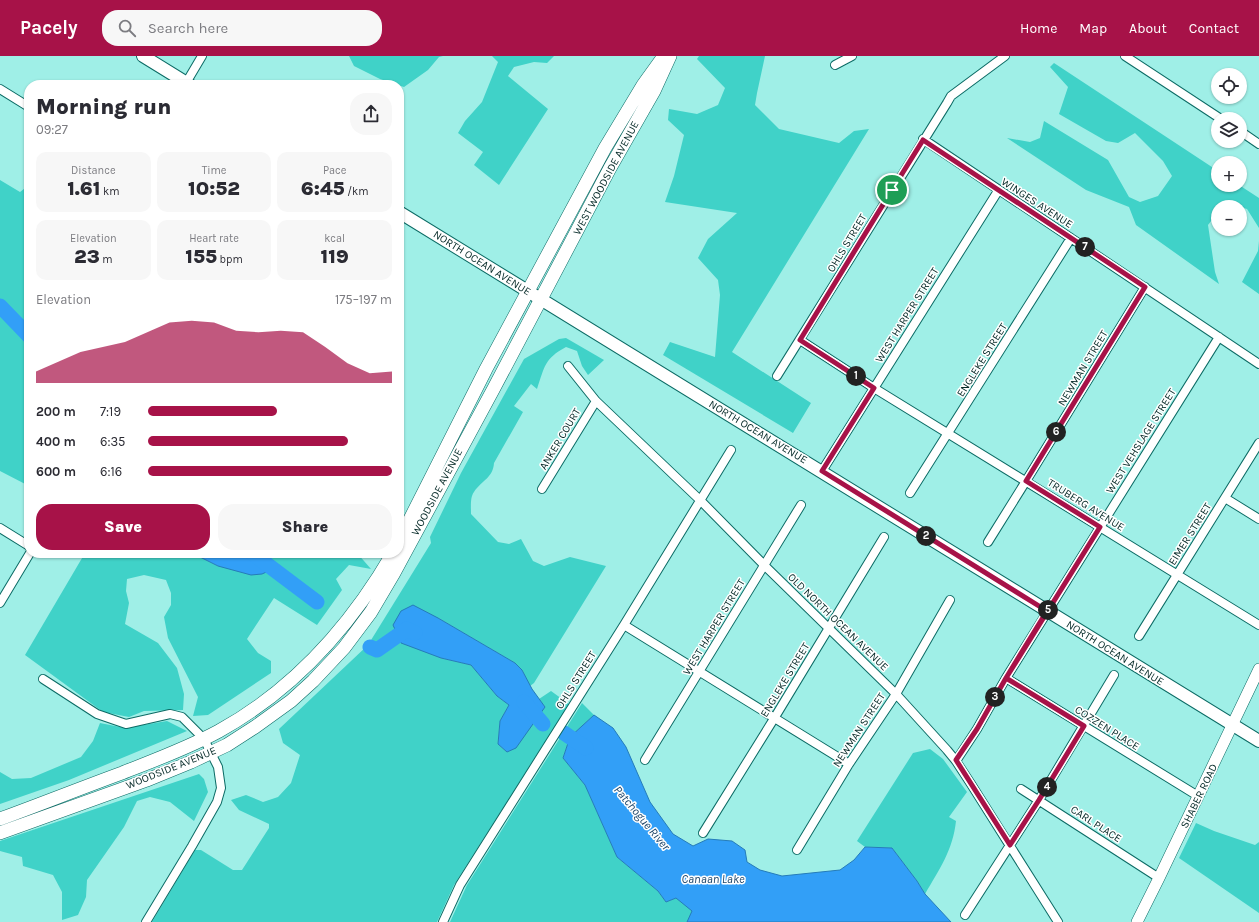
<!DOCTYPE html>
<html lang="en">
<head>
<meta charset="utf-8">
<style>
	body { margin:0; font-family:Karla,sans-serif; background:#f7f7f7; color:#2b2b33; height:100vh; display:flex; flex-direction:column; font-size:15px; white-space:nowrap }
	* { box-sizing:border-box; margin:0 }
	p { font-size:13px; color:#7c7c81 }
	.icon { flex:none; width:22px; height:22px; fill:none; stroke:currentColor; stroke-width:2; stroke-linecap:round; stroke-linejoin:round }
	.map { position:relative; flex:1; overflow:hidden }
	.details { position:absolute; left:24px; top:24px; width:380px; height:478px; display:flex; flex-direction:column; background:#fff; border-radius:16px; box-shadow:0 1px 3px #0004 }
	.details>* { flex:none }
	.controls { position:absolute; left:1211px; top:12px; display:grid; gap:8px }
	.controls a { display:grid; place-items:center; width:36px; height:36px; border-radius:50%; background:#fff; box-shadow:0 1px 3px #0004; font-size:20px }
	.pin { position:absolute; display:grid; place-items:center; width:34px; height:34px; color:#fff; margin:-17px; border:2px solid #fff; border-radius:50%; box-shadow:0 1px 4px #0007 }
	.km { position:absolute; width:20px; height:20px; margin:-10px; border-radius:50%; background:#222; color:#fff; font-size:11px; line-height:20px; text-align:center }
	.round { display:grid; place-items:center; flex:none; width:42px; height:42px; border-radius:16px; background:#f7f7f7 }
	.headline { display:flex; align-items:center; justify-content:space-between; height:68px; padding:0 12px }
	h1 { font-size:22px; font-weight:800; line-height:30px }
	.metrics { display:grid; grid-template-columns:repeat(3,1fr); gap:6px; height:68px; padding:4px 12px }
	.metrics div { display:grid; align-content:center; border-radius:10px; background:#f7f7f7; text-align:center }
	.metrics b { font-size:20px; font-weight:800 }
	.metrics small { font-size:11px; font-weight:400 }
	.metrics p { font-size:11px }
	.chart { height:112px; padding:8px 12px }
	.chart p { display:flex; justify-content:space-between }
	.chart svg { width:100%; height:72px; margin-top:4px; fill:#a71248; opacity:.7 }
	.button { display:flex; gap:8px; margin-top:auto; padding:8px 12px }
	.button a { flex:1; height:46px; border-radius:16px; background:#a71248; color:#fff; font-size:16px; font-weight:800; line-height:46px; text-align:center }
	.button a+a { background:#f7f7f7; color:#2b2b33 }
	ul { padding:0 12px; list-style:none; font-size:13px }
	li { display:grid; grid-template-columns:64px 48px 1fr; align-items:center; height:30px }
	li i { height:10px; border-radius:5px; background:#a71248 }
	header { display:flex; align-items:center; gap:24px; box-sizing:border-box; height:56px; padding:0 20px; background:#a71248; color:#fff }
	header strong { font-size:19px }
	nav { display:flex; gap:22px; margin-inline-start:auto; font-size:14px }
	.search { width:280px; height:36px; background:#f7f7f7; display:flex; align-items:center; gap:10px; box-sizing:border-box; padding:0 14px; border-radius:16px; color:#7c7c81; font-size:15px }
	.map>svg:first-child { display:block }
</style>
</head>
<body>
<header>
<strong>Pacely</strong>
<div class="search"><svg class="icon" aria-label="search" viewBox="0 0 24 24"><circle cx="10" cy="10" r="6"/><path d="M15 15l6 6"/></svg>Search here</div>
<nav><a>Home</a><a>Map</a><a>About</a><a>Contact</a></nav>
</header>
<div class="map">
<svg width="1259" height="866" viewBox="0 0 1259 866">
	<rect width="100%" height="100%" fill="#9fefe7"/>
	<path fill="#40d2c8" d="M349,0H443L439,1L428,14L404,31L380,23L354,10Z
		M492,0H554L547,7L534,6L514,11L508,20L548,53L499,129L474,109L483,96L458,77L465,65L482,46L498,6Z
		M699,0H765L757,37L755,49L779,73L839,87L854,75L869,73L732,296L811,347L793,377L663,299L670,286L715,301L720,239L718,224L698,202L708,183L737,157L665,146L674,120L684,79L668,64L669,53L697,58L718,49L725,32L697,3Z
		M1054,7L1218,115V129H1239L1259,142V172L1247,153L1225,147L1222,151H1218V156L1208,169L1215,216L1219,228L1136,169L1129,151L1086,134L1007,82L1030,86L1040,82L1044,65L1108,104L1129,141L1140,146L1158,140L1172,120L1163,105L1135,77L1118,87L1106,85L1059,58L1068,31L1050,11Z
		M0,124L20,136L29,129V430L0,415Z
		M1259,185V238L1242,226L1258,195Z
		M566,282L604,304L588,319L582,310L577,295L566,291C544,303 545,310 537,333L531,328L514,350L523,356L494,407C493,422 482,424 474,436C470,441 471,451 471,458L498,486L509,488L521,483L533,505L544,510L570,501L606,510L534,627L530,630L522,614L515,607L438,562L441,602L471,609L497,640L509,649L500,665L498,688L507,696L545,651L539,643L551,635L569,648L454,829L437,866H152L195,794H201L233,814H242L269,772V768L239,754L231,744L246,739L263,746L278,741L291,727L300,699L283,687L279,673L368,589L431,487L430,481L461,417L524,303L559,283Z
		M85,497H192L218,510L273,513L259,497H357L371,513L349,509L336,523L342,534L317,569L274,542L247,583L258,597L271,605V617L208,659L193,660L198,641L168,582L164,561L171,549V537L166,524L144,519L127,523L126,535L129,547L125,568L158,587L177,612L184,638L183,654L144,655L129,661L103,656L25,599Z
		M582,647L594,659L570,681L563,702L585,729L617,801L658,835L666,846L676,842L719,866H450L467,829Z
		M167,665L187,675L69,724L0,748V716L12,723L31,722L81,701L93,685L100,667L125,672Z
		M930,693L943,703L967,736L949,761L956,765C953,794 939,814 925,838L917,825L892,792L865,791L857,785L913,697Z
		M199,718L204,723L208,736L194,765L170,746L150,741L137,745L124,771L87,824L86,841L78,859L62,864V836L53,819L23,810L22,801L0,795V785Z
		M1196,767L1214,775L1255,789L1259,786V857L1179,802Z"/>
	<path fill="#329ff7" stroke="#257cb9" d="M192,497H259L273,513L262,518L251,519L218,510Z
		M413,549L438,562L515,607L522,614L532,633L545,651L516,692L507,696L498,688L500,665L509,649L497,640L471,609L441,602L401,587L393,569L401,555Z
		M594,659L613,672L626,691L650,746L673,778L693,790L708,783L732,785L745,794L747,806L760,814L782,820L840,814L854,804L865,791L892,792L917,825L925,838L951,866H687L692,855L676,842L666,846L658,835L617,801L585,729L563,702L570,681Z"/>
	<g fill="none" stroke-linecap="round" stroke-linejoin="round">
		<path stroke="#329ff7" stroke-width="15" d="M0,250L29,280
			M252,497L317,546
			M370,591L377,594L407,573L415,577
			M524,646L543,668
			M564,677L586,692"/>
		<g stroke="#0c6b65" stroke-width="10">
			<path id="minor" d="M1125,0L1221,63
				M835,9L852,0
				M186,27L202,0
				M0,33L29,51
				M1240,75L1259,88
				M923,83L1259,308
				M800,284L874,332L1259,569
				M568,310L596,345L701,445L765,510L896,638L947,694L956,705L971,728L1058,866
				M777,320L947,47L951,40L1005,0
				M822,415L998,135
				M542,433L596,345
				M910,437L1071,182
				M1225,442L1259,463
				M0,472L29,490
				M988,486L1026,425L1145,231
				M0,547L30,497
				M624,569L849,708
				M1139,580L1259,387
				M1006,622L1198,740
				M43,623L97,658L126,668L170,658L182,661L204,683L218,711L221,732L217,746L192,790L146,866
				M645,704L801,449
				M956,705L977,673L1006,622L1219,281
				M1021,733L1159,822
				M703,777L775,661L884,481
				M797,794L849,708L896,638L950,544
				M965,859L1039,744L1114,619
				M443,866L460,829L624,569L731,394"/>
		</g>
		<g stroke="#0c6b65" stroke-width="12">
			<path id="tertiary" d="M1137,866L1159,822L1259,613"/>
		</g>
		<g stroke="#0c6b65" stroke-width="14">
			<path id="secondary" d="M143,0L190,29
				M399,156L1259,685"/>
		</g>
		<g stroke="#0c6b65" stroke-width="14">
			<path id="primary" d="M399,485L486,313L605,92L643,29L664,0
				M0,763C41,748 81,732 122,717C155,704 188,692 219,675C295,633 350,571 393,497
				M0,777L147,724L191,706L227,689L255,671L291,645L313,625L344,592L371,556L394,517L494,332L610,112L654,35L670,0"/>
		</g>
		<use href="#minor" stroke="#fff" stroke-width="8"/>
		<use href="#tertiary" stroke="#fff" stroke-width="11"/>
		<use href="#secondary" stroke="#fff" stroke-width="12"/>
		<use href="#primary" stroke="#fff" stroke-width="13"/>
	</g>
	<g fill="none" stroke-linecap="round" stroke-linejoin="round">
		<g stroke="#fff" stroke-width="8">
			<path id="route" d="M892,134L800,284L874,332L822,415L1047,555L1006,622L977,673L956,704L1010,789L1039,744L1084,670L1006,622L1100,471L1026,425L1145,231L923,84L892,134"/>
		</g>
		<use href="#route" stroke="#a71248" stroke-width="5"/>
	</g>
	<g text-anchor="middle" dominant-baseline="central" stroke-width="3" stroke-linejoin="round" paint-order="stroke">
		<g font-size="11" fill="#062a28" stroke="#fff">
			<text transform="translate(606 122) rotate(-62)">WEST WOODSIDE AVENUE</text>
			<text transform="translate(1037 147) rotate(33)">WINGES AVENUE</text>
			<text transform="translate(847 187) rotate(-59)">OHLS STREET</text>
			<text transform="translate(482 207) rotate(32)">NORTH OCEAN AVENUE</text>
			<text transform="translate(907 259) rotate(-58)">WEST HARPER STREET</text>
			<text transform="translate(982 304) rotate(-58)">ENGLEKE STREET</text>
			<text transform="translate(1083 312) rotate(-59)">NEWMAN STREET</text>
			<text transform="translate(758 376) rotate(31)">NORTH OCEAN AVENUE</text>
			<text transform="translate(560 383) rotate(-59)">ANKER COURT</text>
			<text transform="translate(1141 385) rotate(-58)">WEST VEHSLAGE STREET</text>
			<text transform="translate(437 436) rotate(-62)">WOODSIDE AVENUE</text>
			<text transform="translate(1086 449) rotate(32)">TRUBERG AVENUE</text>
			<text transform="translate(1190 478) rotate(-58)">EIMER STREET</text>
			<text transform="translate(838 566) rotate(44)">OLD NORTH OCEAN AVENUE</text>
			<text transform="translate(714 571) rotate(-59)">WEST HARPER STREET</text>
			<text transform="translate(1115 597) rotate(32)">NORTH OCEAN AVENUE</text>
			<text transform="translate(576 624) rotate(-58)">OHLS STREET</text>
			<text transform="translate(785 624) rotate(-59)">ENGLEKE STREET</text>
			<text transform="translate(1107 672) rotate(32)">COZZEN PLACE</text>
			<text transform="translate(859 674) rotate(-57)">NEWMAN STREET</text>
			<text transform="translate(171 712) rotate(-22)">WOODSIDE AVENUE</text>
			<text transform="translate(1199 740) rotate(-64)">SHABER ROAD</text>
			<text transform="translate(1096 768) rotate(33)">CARL PLACE</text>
		</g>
		<g font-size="12" font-style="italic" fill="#1d4569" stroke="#fff">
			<text transform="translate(642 762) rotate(50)">Patchogue River</text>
			<text x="713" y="823">Canaan Lake</text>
		</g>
	</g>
</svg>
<div class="controls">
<a><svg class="icon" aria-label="locate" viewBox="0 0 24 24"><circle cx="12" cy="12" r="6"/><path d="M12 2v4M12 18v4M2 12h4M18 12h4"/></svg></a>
<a><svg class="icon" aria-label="layers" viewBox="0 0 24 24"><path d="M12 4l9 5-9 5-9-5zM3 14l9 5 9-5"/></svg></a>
<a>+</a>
<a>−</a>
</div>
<div class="pin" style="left:892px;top:134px;background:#1e9e55"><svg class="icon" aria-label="arrive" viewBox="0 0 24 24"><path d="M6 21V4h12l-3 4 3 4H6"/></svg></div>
<b class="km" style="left:856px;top:320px">1</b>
<b class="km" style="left:926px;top:480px">2</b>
<b class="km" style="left:995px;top:641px">3</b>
<b class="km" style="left:1047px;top:731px">4</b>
<b class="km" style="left:1048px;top:554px">5</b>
<b class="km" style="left:1056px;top:376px">6</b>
<b class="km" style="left:1085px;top:191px">7</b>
<section class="details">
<div class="headline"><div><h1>Morning run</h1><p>09:27</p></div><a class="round"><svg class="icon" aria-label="share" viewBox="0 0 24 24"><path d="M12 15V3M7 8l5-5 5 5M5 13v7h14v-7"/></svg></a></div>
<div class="metrics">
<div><p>Distance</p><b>1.61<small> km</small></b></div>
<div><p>Time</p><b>10:52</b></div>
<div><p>Pace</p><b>6:45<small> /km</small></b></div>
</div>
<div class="metrics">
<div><p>Elevation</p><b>23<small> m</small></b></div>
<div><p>Heart rate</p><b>155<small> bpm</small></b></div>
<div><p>kcal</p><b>119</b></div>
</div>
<div class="chart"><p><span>Elevation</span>175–197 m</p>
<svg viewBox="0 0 160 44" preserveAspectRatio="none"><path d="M0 44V37L10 31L20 25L30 22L40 19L50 13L60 7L70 6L80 7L90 12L100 13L110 12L120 13L130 22L140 32L150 38L160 37V44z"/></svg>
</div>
<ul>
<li><b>200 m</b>7:19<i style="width:53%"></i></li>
<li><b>400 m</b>6:35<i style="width:82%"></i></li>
<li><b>600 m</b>6:16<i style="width:100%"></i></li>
</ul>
<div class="button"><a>Save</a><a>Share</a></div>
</section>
</div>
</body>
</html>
